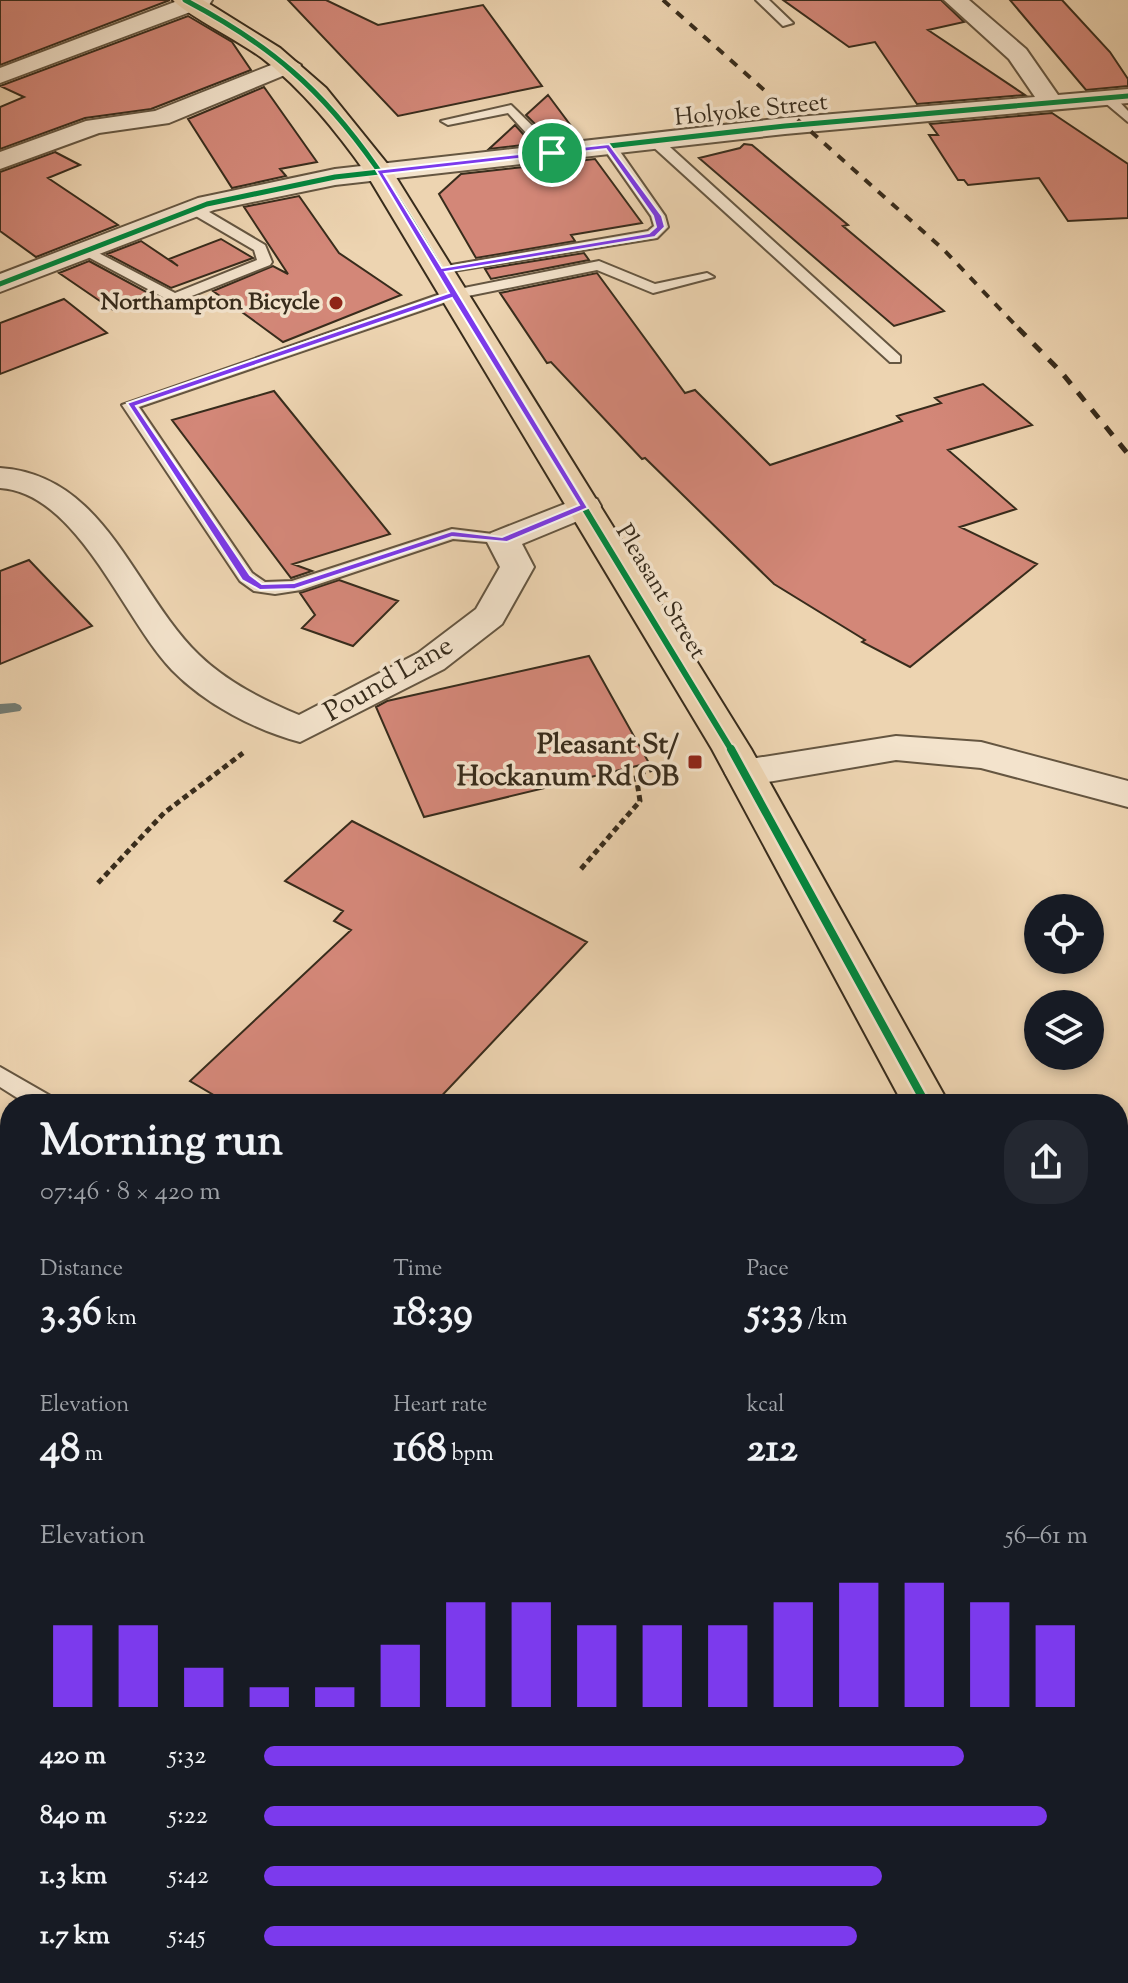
<!DOCTYPE html>
<html lang="en">
<head>
<meta charset="utf-8">
<style>
	body { margin:0; font-family:"Sorts Mill Goudy",serif; background:#242831; color:#f1f3f6; height:100vh; display:flex; flex-direction:column; font-size:30px; white-space:nowrap }
	* { box-sizing:border-box; margin:0 }
	p { font-size:26px; color:#9ea1a6 }
	.icon { flex:none; width:44px; height:44px; fill:none; stroke:currentColor; stroke-width:2; stroke-linecap:round; stroke-linejoin:round }
	.map { position:relative; flex:1; overflow:hidden }
	.side { position:absolute; left:0px; top:1094px; width:1128px; height:890px; display:flex; flex-direction:column; background:#171b24; border-radius:32px 32px 0 0; box-shadow:0 4px 12px #0003 }
	.side>* { flex:none }
	.fabs { position:absolute; left:1024px; top:894px; display:grid; gap:16px }
	.fabs a { display:grid; place-items:center; width:80px; height:80px; border-radius:50%; background:#171b24; box-shadow:0 4px 12px #0003; font-size:40px }
	.pin { position:absolute; display:grid; place-items:center; width:68px; height:68px; color:#fff; margin:-34px; border:4px solid #fff; border-radius:50%; box-shadow:0 2px 8px #0007 }
	.round { display:grid; place-items:center; flex:none; width:84px; height:84px; border-radius:32px; background:#242831 }
	.overview { display:flex; align-items:center; justify-content:space-between; height:136px; padding:0 40px }
	h1 { font-size:44px; font-weight:700; line-height:60px }
	.metrics { display:grid; grid-template-columns:repeat(3,1fr); gap:12px; height:136px; padding:8px 40px }
	.metrics div { display:grid; align-content:center }
	.metrics b { font-size:40px; font-weight:700 }
	.metrics small { font-size:22px; font-weight:400 }
	.metrics p { font-size:22px }
	.chart { height:224px; padding:16px 40px }
	.chart p { display:flex; justify-content:space-between }
	.chart svg { width:100%; height:144px; margin-top:8px; stroke:#7c3aed; stroke-width:6 }
	ul { padding:0 40px; list-style:none; font-size:26px }
	li { display:grid; grid-template-columns:128px 96px 1fr; align-items:center; height:60px }
	li i { height:20px; border-radius:10px; background:#7c3aed }
	.map>svg:first-child { display:block }
</style>
</head>
<body>
<div class="map">
<svg width="1128" height="1983" viewBox="0 0 1128 1983">
	<rect width="100%" height="100%" fill="#edd4b1"/>
	<filter id="stains"><feTurbulence type="fractalNoise" baseFrequency=".0025" numOctaves="4"/><feColorMatrix values="0 0 0 0 .2 0 0 0 0 .09 0 0 0 0 .02 0 0 0 .5 -.17"/></filter>
	<radialGradient id="worn" r=".72"><stop offset=".6" stop-color="#630" stop-opacity="0"/><stop offset="1" stop-color="#630" stop-opacity=".3"/></radialGradient>
	<g fill="none" stroke-linecap="round" stroke-linejoin="round">
		<path fill="#747f78" fill-rule="evenodd" d="M15,703L20,705L22,708L20,711L0,714V704Z
			M1128,1169V1183H1127L1121,1181L1118,1176L1121,1171Z"/>
	</g>
	<path fill="#d38778" stroke="#382c1c" stroke-width="2" d="M0,0H170L0,65Z
		M288,0H326L378,25L483,5L542,86L398,116Z
		M783,0H941L964,22L928,30L1025,95L917,104L875,42L849,47Z
		M1010,0H1062L1110,52L1128,79V86L1086,90Z
		M188,16L232,42L251,70L151,109L85,118L0,149V107L24,97L0,86Z
		M264,87L317,162L280,169L286,176L232,188L188,119Z
		M548,95L580,138L552,141L526,115Z
		M1052,113L1128,164V218L1068,221L1039,178L968,185L964,180H958L929,135H938L930,124Z
		M515,125L532,144L489,149Z
		M744,144L752,145L848,225L843,226L944,311L894,326L699,158L740,148Z
		M55,152L80,165L48,178L118,225L36,257L0,231V172Z
		M595,159L642,223L571,235L575,241L476,258L439,194L461,174Z
		M299,196L339,253L401,295L283,342L213,291L273,266L288,274L244,207Z
		M221,239L253,258L171,288L107,254L141,241L178,266L169,259Z
		M584,253L589,260L491,279L485,269Z
		M89,261L152,295L113,310L59,273Z
		M597,273L685,393L695,390L770,465L902,421L897,416L941,403L935,398L983,384L1032,425L948,450L1016,509L960,527L1037,564L910,667L862,642L865,640L774,584L645,458L642,459L551,362L547,363L500,293Z
		M64,299L107,333L0,374V323Z
		M274,391L390,534L293,564L312,571L291,578L172,420Z
		M29,560L92,626L0,664V571Z
		M339,580L398,601L353,646L302,628L315,615L300,593Z
		M589,656L649,763L424,817L376,707L387,701Z
		M352,821L587,942L434,1104H229L190,1081L351,930L334,921L343,911L285,881Z"/>
	<g fill="none" stroke-linecap="round" stroke-linejoin="round">
		<g stroke="#655641" stroke-width="4">
			<path id="lane" d="M756,0H769L793,23L783,26Z
				M1103,95H1113L1128,111V122L1103,101Z
				M511,105L557,150V156H547L508,113L448,125L441,121Z
				M650,138H660L900,356V362H890L650,144Z
				M609,142L614,143L665,216L668,227L657,238L435,274V268L440,267L648,231L654,226L651,216L602,146Z
				M189,206H199L265,245L272,262L270,265L174,303L77,251L89,248L175,293L257,260L254,250L189,212Z
				M599,261L655,284L707,273L714,277L653,293L597,270L458,298L139,407L252,573L265,582L292,581L452,529L509,536V544L453,539L301,590L275,594L254,591L240,581L122,405L449,291Z
				M0,1067L54,1098L58,1104H27L0,1087Z
				M10,1140V1164L0,1169V1145Z
				M0,1738L10,1742V1776L0,1772Z"/>
		</g>
		<g stroke="#655641" stroke-width="4">
			<path id="street" d="M180,0H212L209,5L0,83V68Z
				M944,0H969L1026,49L1058,95L1128,89V103L785,134L335,185L214,210L0,292V274L198,198L335,169L785,118L1035,97L1009,59Z
				M289,58L301,65L297,70L169,123L99,133L0,169V152L86,121L155,111Z
				M0,468C106,475 133,591 199,655C227,682 263,700 299,715L418,653L476,609L500,567L486,540L491,533L585,496L597,499L601,506L597,513L522,544L534,567L502,624L444,669L300,742C255,730 205,704 172,670C123,619 78,493 0,488Z
				M896,736L981,742L1128,781V807L981,768L896,760L744,786L731,782L725,773L731,764L744,760Z
				M10,1969V1974H73L69,1983H4Z"/>
		</g>
		<g stroke="#382c1c" stroke-width="4">
			<path id="primary" d="M173,0H203L280,48L326,88L389,166L751,749L949,1104H903L712,749L366,173C336,131 303,90 262,58C244,44 182,12 173,0Z
				M1118,1526L1128,1530V1605L1118,1601Z"/>
		</g>
		<path stroke="#382c1c" stroke-width="5" stroke-dasharray="6 4" stroke-linecap="butt" d="M581,869L640,801L636,775L669,763
			M98,883L164,813L243,753"/>
		<use href="#lane" fill="#f3e3cc" fill-rule="evenodd"/>
		<use href="#street" fill="#f3e3cc" fill-rule="evenodd"/>
		<use href="#primary" fill="#edd4b1" fill-rule="evenodd"/>
		<path stroke="#382c1c" stroke-width="4" stroke-dasharray="9 9" stroke-linecap="butt" d="M663,0L944,250L1020,330"/>
		<path stroke="#382c1c" stroke-width="5" stroke-dasharray="11 11" stroke-linecap="butt" d="M1018,328L1062,373L1128,454"/>
		<g stroke="#f3e3cc" stroke-width="8">
			<path id="cycleway-far2" d="M185,0C223,20 259,42 292,71C372,140 422,241 477,330
				M0,284L207,204L335,177L785,126L1128,96"/>
		</g>
		<g stroke="#f3e3cc" stroke-width="10">
			<path id="cycleway-far1" d="M475,328L732,751"/>
		</g>
		<g stroke="#f3e3cc" stroke-width="13">
			<path id="cycleway" d="M731,749L926,1104"/>
		</g>
		<use href="#cycleway-far2" stroke="#00873e" stroke-width="5"/>
		<use href="#cycleway-far1" stroke="#00873e" stroke-width="6"/>
		<use href="#cycleway" stroke="#00873e" stroke-width="8"/>
	</g>
	<path fill="#7c3aed" stroke="#fff" stroke-width="2" fill-rule="evenodd" d="M609,144L662,216L665,227L655,237L445,272L588,508L507,542L452,537L295,589L260,590L242,580L127,403L449,293L376,170ZM606,149L653,216L656,227L649,233L442,268L384,174ZM452,298L579,505L502,537L452,531L294,583L262,584L250,575L136,406Z"/>
	<g fill="#8f2418" stroke="#f3e3cc" stroke-width="3">
		<circle cx="336" cy="303" r="8"/>
		<rect x="687" y="754" width="16" height="16" rx="4"/>
	</g>
	<g text-anchor="middle" dominant-baseline="central" stroke-width="7" stroke-linejoin="round" paint-order="stroke">
		<g font-size="24" fill="#382c1c" stroke="#f3e3cc">
			<text transform="translate(751 111) rotate(-6)">Holyoke Street</text>
			<text transform="translate(660 592) rotate(59)">Pleasant Street</text>
		</g>
		<g font-size="24" font-weight="bold" fill="#382c1c" stroke="#f3e3cc" text-anchor="end">
			<text x="320" y="303">Northampton Bicycle</text>
		</g>
		<g font-size="28" fill="#382c1c" stroke="#f3e3cc">
			<text transform="translate(389 680) rotate(-30)">Pound Lane</text>
		</g>
		<g font-size="28" font-weight="bold" fill="#382c1c" stroke="#f3e3cc" text-anchor="end">
			<text x="679" y="746">Pleasant St/<tspan x="679" dy="32">Hockanum Rd OB</tspan></text>
		</g>
	</g>
	<rect width="100%" height="100%" filter="url(#stains)"/>
	<rect width="100%" height="100%" fill="url(#worn)"/>
</svg>
<div class="fabs">
<a><svg class="icon" aria-label="locate" viewBox="0 0 24 24"><circle cx="12" cy="12" r="6"/><path d="M12 2v4M12 18v4M2 12h4M18 12h4"/></svg></a>
<a><svg class="icon" aria-label="layers" viewBox="0 0 24 24"><path d="M12 4l9 5-9 5-9-5zM3 14l9 5 9-5"/></svg></a>
</div>
<div class="pin" style="left:552px;top:153px;background:#1e9e55"><svg class="icon" aria-label="arrive" viewBox="0 0 24 24"><path d="M6 21V4h12l-3 4 3 4H6"/></svg></div>
<section class="side">
<div class="overview"><div><h1>Morning run</h1><p>07:46 · 8 × 420 m</p></div><a class="round"><svg class="icon" aria-label="share" viewBox="0 0 24 24"><path d="M12 15V3M7 8l5-5 5 5M5 13v7h14v-7"/></svg></a></div>
<div class="metrics">
<div><p>Distance</p><b>3.36<small> km</small></b></div>
<div><p>Time</p><b>18:39</b></div>
<div><p>Pace</p><b>5:33<small> /km</small></b></div>
</div>
<div class="metrics">
<div><p>Elevation</p><b>48<small> m</small></b></div>
<div><p>Heart rate</p><b>168<small> bpm</small></b></div>
<div><p>kcal</p><b>212</b></div>
</div>
<div class="chart"><p><span>Elevation</span>56–61 m</p>
<svg viewBox="0 0 160 44" preserveAspectRatio="none"><path d="M5 44V19M15 44V19M25 44V32M35 44V38M45 44V38M55 44V25M65 44V12M75 44V12M85 44V19M95 44V19M105 44V19M115 44V12M125 44V6M135 44V6M145 44V12M155 44V19"/></svg>
</div>
<ul>
<li><b>420 m</b>5:32<i style="width:85%"></i></li>
<li><b>840 m</b>5:22<i style="width:95%"></i></li>
<li><b>1.3 km</b>5:42<i style="width:75%"></i></li>
<li><b>1.7 km</b>5:45<i style="width:72%"></i></li>
</ul>
</section>
</div>
</body>
</html>
